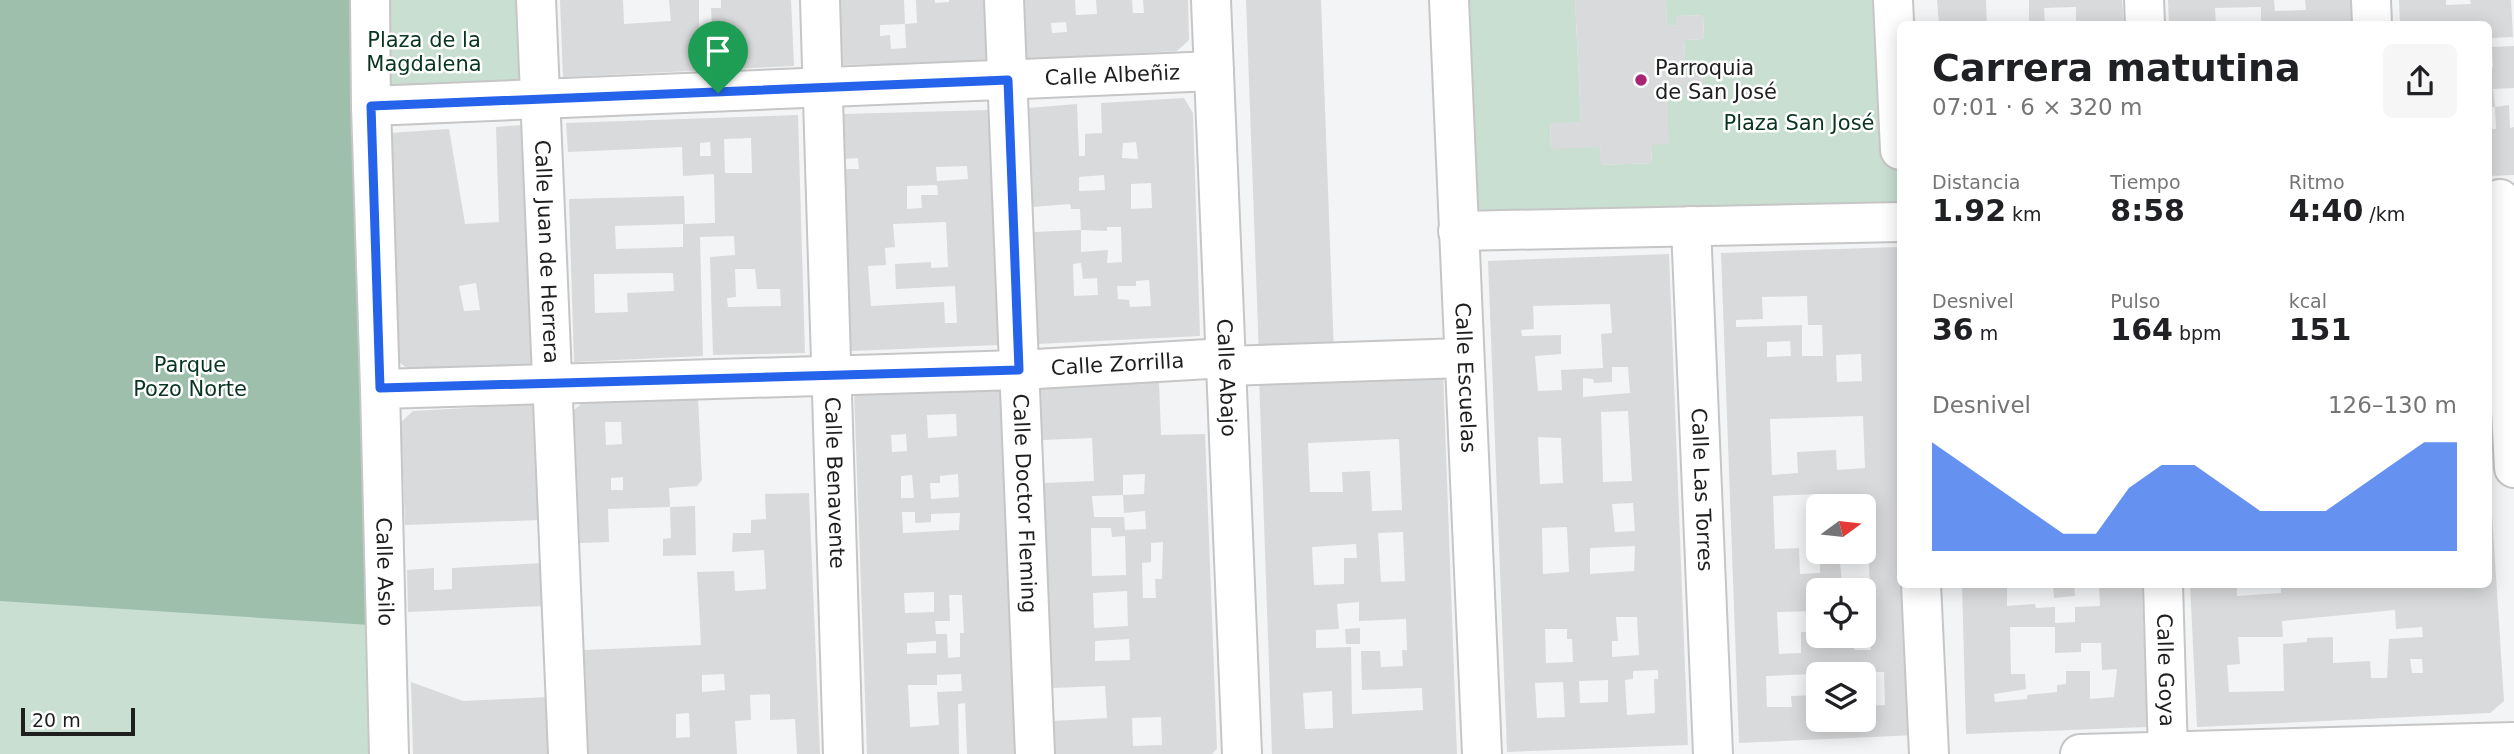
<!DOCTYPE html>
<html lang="es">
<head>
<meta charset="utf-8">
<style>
	body { margin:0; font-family:"DejaVu Sans",sans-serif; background:#f6f6f6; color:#202124; height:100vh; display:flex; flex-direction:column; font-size:26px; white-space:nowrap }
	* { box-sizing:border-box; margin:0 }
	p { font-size:23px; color:#757577 }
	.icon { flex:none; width:38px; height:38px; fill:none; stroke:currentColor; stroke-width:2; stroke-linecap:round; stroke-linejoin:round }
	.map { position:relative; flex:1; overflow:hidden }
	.drawer { position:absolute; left:1897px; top:21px; width:595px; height:567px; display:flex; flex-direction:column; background:#fff; border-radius:10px; box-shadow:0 4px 18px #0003 }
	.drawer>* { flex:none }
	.needle { width:46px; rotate:75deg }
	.buttons { position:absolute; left:1806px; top:494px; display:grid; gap:14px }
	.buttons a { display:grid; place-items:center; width:70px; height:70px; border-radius:10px; background:#fff; box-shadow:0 4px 18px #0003; font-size:35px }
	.scale { position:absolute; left:21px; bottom:18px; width:114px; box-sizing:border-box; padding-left:7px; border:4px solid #1f1f1f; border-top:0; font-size:19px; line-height:24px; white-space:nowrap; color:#1f1f1f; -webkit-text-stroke:5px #fff; paint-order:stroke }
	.pin { position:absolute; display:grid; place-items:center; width:60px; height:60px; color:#fff; margin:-72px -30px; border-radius:50% 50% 50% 0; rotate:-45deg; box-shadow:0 0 7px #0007 }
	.pin .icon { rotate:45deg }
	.round { display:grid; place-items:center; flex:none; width:74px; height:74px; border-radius:10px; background:#f6f6f6 }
	.overview { display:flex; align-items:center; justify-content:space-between; height:119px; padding:0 35px }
	h1 { font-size:38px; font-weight:800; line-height:52px }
	.stats { display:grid; grid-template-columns:repeat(3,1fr); gap:10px; height:119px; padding:7px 35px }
	.stats div { display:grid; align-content:center }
	.stats b { font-size:30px; font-weight:800 }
	.stats small { font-size:19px; font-weight:400 }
	.stats p { font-size:19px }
	.chart { height:196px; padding:14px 35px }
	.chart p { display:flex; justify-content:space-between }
	.chart svg { width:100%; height:126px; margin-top:7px; fill:#2563eb; opacity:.7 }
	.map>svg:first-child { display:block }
</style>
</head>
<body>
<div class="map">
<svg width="2514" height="754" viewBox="0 0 2514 754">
	<rect width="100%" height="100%" fill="#f3f4f5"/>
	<path fill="#c8dfd1" d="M0,0H536L540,99L374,106L379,754H0Z
		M1449,0H1575L1581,122L1550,124L1551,148L1600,147L1602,165L1652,163L1651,145L1667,86L1683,85V95L1703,94V74L1686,75L1684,40L1704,39L1703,15L1676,16V25L1667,26L1666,0H1893L1900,150V222L1458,231Z"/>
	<path fill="#9ebfac" d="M0,0H371L386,626L0,601Z"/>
	<path fill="#d9dadb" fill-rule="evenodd" d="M560,0H623L624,24L671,21L669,0H699V28L712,27L711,8H721V0H791L794,66L563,77Z
		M837,0H904L905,24L880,25V36L890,35L891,49L906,48L905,24L917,23L916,0H935V3L949,2V0H984L987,62L839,65Z
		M1024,0H1075L1076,15L1097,14L1096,0H1132L1133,13H1144L1143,0H1188L1189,40L1177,51L1026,60ZM1066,22L1067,32L1052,33L1051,23Z
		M1246,0H1321L1334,353L1259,356Z
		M1575,0H1666L1667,26L1676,25V16L1703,15L1704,39L1684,40L1686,75L1703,74V94L1683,95V85L1667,86L1669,144L1651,145L1652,163L1601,165L1600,147L1551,149L1550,123L1581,122Z
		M1937,0H1986L1987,24H1939Z
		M2029,0H2122L2124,24H2076V7L2044,8L2045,24H2029Z
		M2168,0H2274L2275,11L2306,10L2305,0H2352L2353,24H2261V7L2215,8L2216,24H2169Z
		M2399,0H2446V5L2471,4L2470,0H2511L2513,37L2492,38V43H2488V24H2400Z
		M2514,46V88L2493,89L2495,107H2488V67H2493L2492,47Z
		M1184,98L1193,113L1200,336L1037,344L1034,232L1081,230V252L1108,250L1107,263L1122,262L1121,227H1107V231L1081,230L1080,209H1071L1070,204L1032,207L1028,108L1077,104L1079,156H1085V134L1102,133L1101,103ZM1136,142L1138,159L1122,158L1123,143ZM1104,175L1105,190L1079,191V177ZM1151,183L1152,208L1131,209V184ZM1081,263L1083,279L1097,278L1098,295L1074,296L1073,264ZM1149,280L1151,306L1130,307L1129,300L1118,299L1117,286H1136V281Z
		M2509,105L2510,128L2514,127V175L2488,176V129H2496L2495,107Z
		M989,110L999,345L851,351L845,169H859L858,158L844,159V114ZM967,166L968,179L937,181L936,167ZM937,185L938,195H921L922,208L907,209V186ZM946,222L948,267L931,268V262L895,264L896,289L955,286L957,323H945L944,302L871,306L868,266L886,265L885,248L895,247L893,224Z
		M798,115L805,353L713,355L710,257L735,255L734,236L700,237L703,356L574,362L569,199L684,196L685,224L715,223L714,174L683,176L682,147L568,152L566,123ZM751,138L752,173H725L724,139ZM710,142L711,156H700V143ZM683,224V247L616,249L615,226ZM735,269H755L757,289H780L781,306L728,307L727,298L736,297ZM673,273L674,291L627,293L628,312L595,313L594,274Z
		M523,125L533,364L530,366L409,370L399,362L389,133L449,129L465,224L499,222L496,127ZM476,283L480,310L464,311L459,286Z
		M1898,247L1900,325V584H1910L1916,735L1739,743L1721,253ZM1807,296L1808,325H1822L1823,356H1802V325L1736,327V320L1763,319L1762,297ZM1790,341L1791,356L1767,357V342ZM1861,354L1862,381L1837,382L1836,355ZM1863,416L1865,468L1837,470L1836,450L1797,452L1798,473L1772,475L1770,419ZM1818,494V506H1864V515H1866L1870,585H1842L1839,551H1820V573L1800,574L1799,548L1775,549L1773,496ZM1818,590H1864V632H1870L1871,650H1854V635H1818V631L1801,632V653L1779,654L1777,612L1818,611ZM1856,672H1884L1885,705L1864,706V719H1818V695L1791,696L1792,707H1767L1766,676Z
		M1669,254L1688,745L1507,752L1488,261ZM1610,304L1612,333L1601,334L1603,368L1561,370L1562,390L1538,391L1535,356L1561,354V335L1522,336L1521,330L1534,329L1533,306ZM1612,367H1628L1630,393L1583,397V378L1593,379L1594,383L1612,382ZM1628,411L1632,481L1603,482L1601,412ZM1538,437L1561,438L1563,483L1540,484ZM1633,503L1635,531L1615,532L1612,504ZM1567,527L1569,572L1543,574L1542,528ZM1635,546L1634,571L1590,574V548ZM1616,617H1637L1639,655L1612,657V641H1618ZM1545,629H1567V639H1572L1573,662L1546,663ZM1658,670V679H1654L1655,713L1627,715L1625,680L1633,679V671ZM1608,680V702L1580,703L1579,681ZM1563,682L1565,717L1537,718L1535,683Z
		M1443,371L1457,754H1272L1259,377ZM1399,439L1402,510L1372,511L1370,471L1342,472L1343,492H1310L1308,443ZM1403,532L1405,581L1381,582L1378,533ZM1356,544L1357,558H1344V584L1314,585L1312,547ZM1359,602V621L1406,619L1407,650H1402L1403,666L1381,667L1380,651H1361L1362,690L1422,688L1423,710L1352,714L1351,647L1316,648V630L1339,629L1337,604ZM1332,691L1333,728L1305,729L1303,693Z
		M1159,382L1161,435L1205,434L1217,749L1212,754H1055L1053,721L1107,718L1105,686L1052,688L1044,483L1094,481L1092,438L1042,440L1041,386ZM1145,474L1144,494L1123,495L1124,513L1145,511L1146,529L1125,530L1124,517H1094L1092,496L1123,495V475ZM1091,528H1111L1112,537L1125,536L1126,575L1092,576ZM1163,542L1162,579H1155L1156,598H1143L1142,563L1151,562V543ZM1127,591L1128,626L1094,628L1093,593ZM1129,639L1130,660L1095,661V641ZM1161,717L1162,745L1133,746L1132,718Z
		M1002,386L1015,754H967L965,703L958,704L959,754H867L854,391ZM956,414L957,436L928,438L927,415ZM906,434L907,451L892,452L891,435ZM958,474L959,497L931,499L930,483H940V476ZM912,475L914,498H901V476ZM902,512H915V523L931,522V514L960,513L959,530L903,533ZM934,592V612L905,613L904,593ZM949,595H962L964,633H960V657L948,658L947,634H936L935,621H950ZM936,641V653L907,654V643ZM961,674L962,691L937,692L939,725L910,727L908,685H937V675Z
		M698,397L702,480L697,486L669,488L670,507L695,506L696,555L663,556V539L671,538L670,507L608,509L609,542L580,543L574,410L587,399ZM605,422H621L622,444L606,445ZM623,477V490H611V478Z
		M535,404L540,520L405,525L401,422L413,411Z
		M809,493L820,754H797L795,719L770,720V694L750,695L751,720L735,721L737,754H588L584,650L701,645L697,572L734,571L735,591L766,589L764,550L732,552L733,533H751V520L766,519L765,494ZM724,674L725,690L702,692V675ZM689,713L690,737L676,738V714Z
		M2488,498H2491L2504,701L2490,713L2197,727L2190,584H2237V596L2281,593V584H2488ZM2395,610L2396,629L2422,627L2423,637L2389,639L2387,678H2371L2370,661L2333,663V637L2307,638V642L2283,644L2284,691L2229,692L2227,665L2240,664L2238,637H2283L2282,621ZM2410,659H2422L2423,673H2412Z
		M542,563L544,606L408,612L407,570L434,568V590L452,589V568Z
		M1962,584H2007V606L2035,604L2036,608L2055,607V623L2075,622V607L2100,606L2099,584H2142L2147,727L1966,734ZM2010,627H2055V653L2081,652V643H2101L2102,670L2117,669L2114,697L2090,699V671H2066V684L2057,685V692L2027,695V699L1995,702L1994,694L2026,689L2025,674H2011Z
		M2053,584H2074L2075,596L2054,598Z
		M1360,628V644H1346L1345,629Z
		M411,682L463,701L548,697L551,754H413Z"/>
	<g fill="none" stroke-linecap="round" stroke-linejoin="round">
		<g stroke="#c6c6c7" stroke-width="42">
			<g id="street">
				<path id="s1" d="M370,0L371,106L380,389L389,754"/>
				<path id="s2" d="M536,0L568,754"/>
				<path id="s3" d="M820,0L843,754"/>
				<path id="s4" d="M1004,0L1035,754"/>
				<path id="s5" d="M1211,0L1242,754"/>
				<path id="s6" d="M1449,0L1482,754"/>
				<path d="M1893,0L1900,150"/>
				<path d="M2144,0L2145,24"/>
				<path d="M2371,0L2372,24"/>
				<path id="s7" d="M371,106L1214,71"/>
				<path d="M2500,199L2514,468"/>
				<path id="s8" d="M1691,226L1713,754"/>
				<path d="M1458,231L1900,222"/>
				<path d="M1226,366L1463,358"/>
				<path id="s9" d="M380,389L1019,370L1226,358"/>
				<path d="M1921,584L1929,754"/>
				<path id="s10" d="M2163,584L2168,754"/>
				<path d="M2080,754L2514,742"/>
			</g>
		</g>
		<use href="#street" stroke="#fff" stroke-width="38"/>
	</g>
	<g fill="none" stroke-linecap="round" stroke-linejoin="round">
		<g stroke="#fff" stroke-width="14">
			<path id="route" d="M1008,80L1019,370L380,388L371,106Z"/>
		</g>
		<use href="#route" stroke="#2563eb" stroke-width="9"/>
	</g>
	<circle fill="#a82673" stroke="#fff" stroke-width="2.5" cx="1641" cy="80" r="7"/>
	<g text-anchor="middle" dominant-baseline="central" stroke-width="5" stroke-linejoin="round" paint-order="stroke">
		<g font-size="21" fill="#083522" stroke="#fff">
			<text x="424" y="40">Plaza de la<tspan x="424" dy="24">Magdalena</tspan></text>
			<text x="1799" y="123">Plaza San José</text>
			<text x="190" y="365">Parque<tspan x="190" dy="24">Pozo Norte</tspan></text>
		</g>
		<g font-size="21" fill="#1f1f1f" stroke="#fff" text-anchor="start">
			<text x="1655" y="68">Parroquia<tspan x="1655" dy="24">de San José</tspan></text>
		</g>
		<g font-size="21" fill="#1f1f1f" stroke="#fff">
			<text stroke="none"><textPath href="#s7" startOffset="742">Calle Albeñiz</textPath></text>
			<text stroke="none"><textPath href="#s2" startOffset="252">Calle Juan de Herrera</textPath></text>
			<text stroke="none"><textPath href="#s9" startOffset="738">Calle Zorrilla</textPath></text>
			<text stroke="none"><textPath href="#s5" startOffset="378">Calle Abajo</textPath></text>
			<text stroke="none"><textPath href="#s6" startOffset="378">Calle Escuelas</textPath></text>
			<text stroke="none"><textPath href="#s3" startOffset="483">Calle Benavente</textPath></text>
			<text stroke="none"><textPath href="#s8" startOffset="264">Calle Las Torres</textPath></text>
			<text stroke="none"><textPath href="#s4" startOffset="504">Calle Doctor Fleming</textPath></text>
			<text stroke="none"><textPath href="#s1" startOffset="572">Calle Asilo</textPath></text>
			<text stroke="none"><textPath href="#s10" startOffset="86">Calle Goya</textPath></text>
		</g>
	</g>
</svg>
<div class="buttons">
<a><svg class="needle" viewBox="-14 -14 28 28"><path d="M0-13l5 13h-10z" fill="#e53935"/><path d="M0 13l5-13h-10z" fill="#757577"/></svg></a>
<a><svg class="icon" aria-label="locate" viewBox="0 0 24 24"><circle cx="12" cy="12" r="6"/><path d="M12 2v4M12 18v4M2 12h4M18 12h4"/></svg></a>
<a><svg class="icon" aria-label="layers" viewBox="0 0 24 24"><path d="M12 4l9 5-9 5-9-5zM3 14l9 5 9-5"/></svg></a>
</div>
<div class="scale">20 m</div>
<div class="pin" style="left:718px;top:93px;background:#1e9e55"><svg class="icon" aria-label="arrive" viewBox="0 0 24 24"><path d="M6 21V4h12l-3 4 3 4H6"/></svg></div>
<section class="drawer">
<div class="overview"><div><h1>Carrera matutina</h1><p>07:01 · 6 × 320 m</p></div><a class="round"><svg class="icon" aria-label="share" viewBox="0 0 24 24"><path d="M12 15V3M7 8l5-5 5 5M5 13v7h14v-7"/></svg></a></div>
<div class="stats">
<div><p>Distancia</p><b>1.92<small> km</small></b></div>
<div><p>Tiempo</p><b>8:58</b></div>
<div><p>Ritmo</p><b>4:40<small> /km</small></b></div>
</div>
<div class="stats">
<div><p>Desnivel</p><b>36<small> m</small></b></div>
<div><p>Pulso</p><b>164<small> bpm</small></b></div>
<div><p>kcal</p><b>151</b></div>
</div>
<div class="chart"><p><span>Desnivel</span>126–130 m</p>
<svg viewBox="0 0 160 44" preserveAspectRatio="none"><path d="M0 44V6L10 14L20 22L30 30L40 38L50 38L60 22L70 14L80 14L90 22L100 30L110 30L120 30L130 22L140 14L150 6L160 6V44z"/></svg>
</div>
</section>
</div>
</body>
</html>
